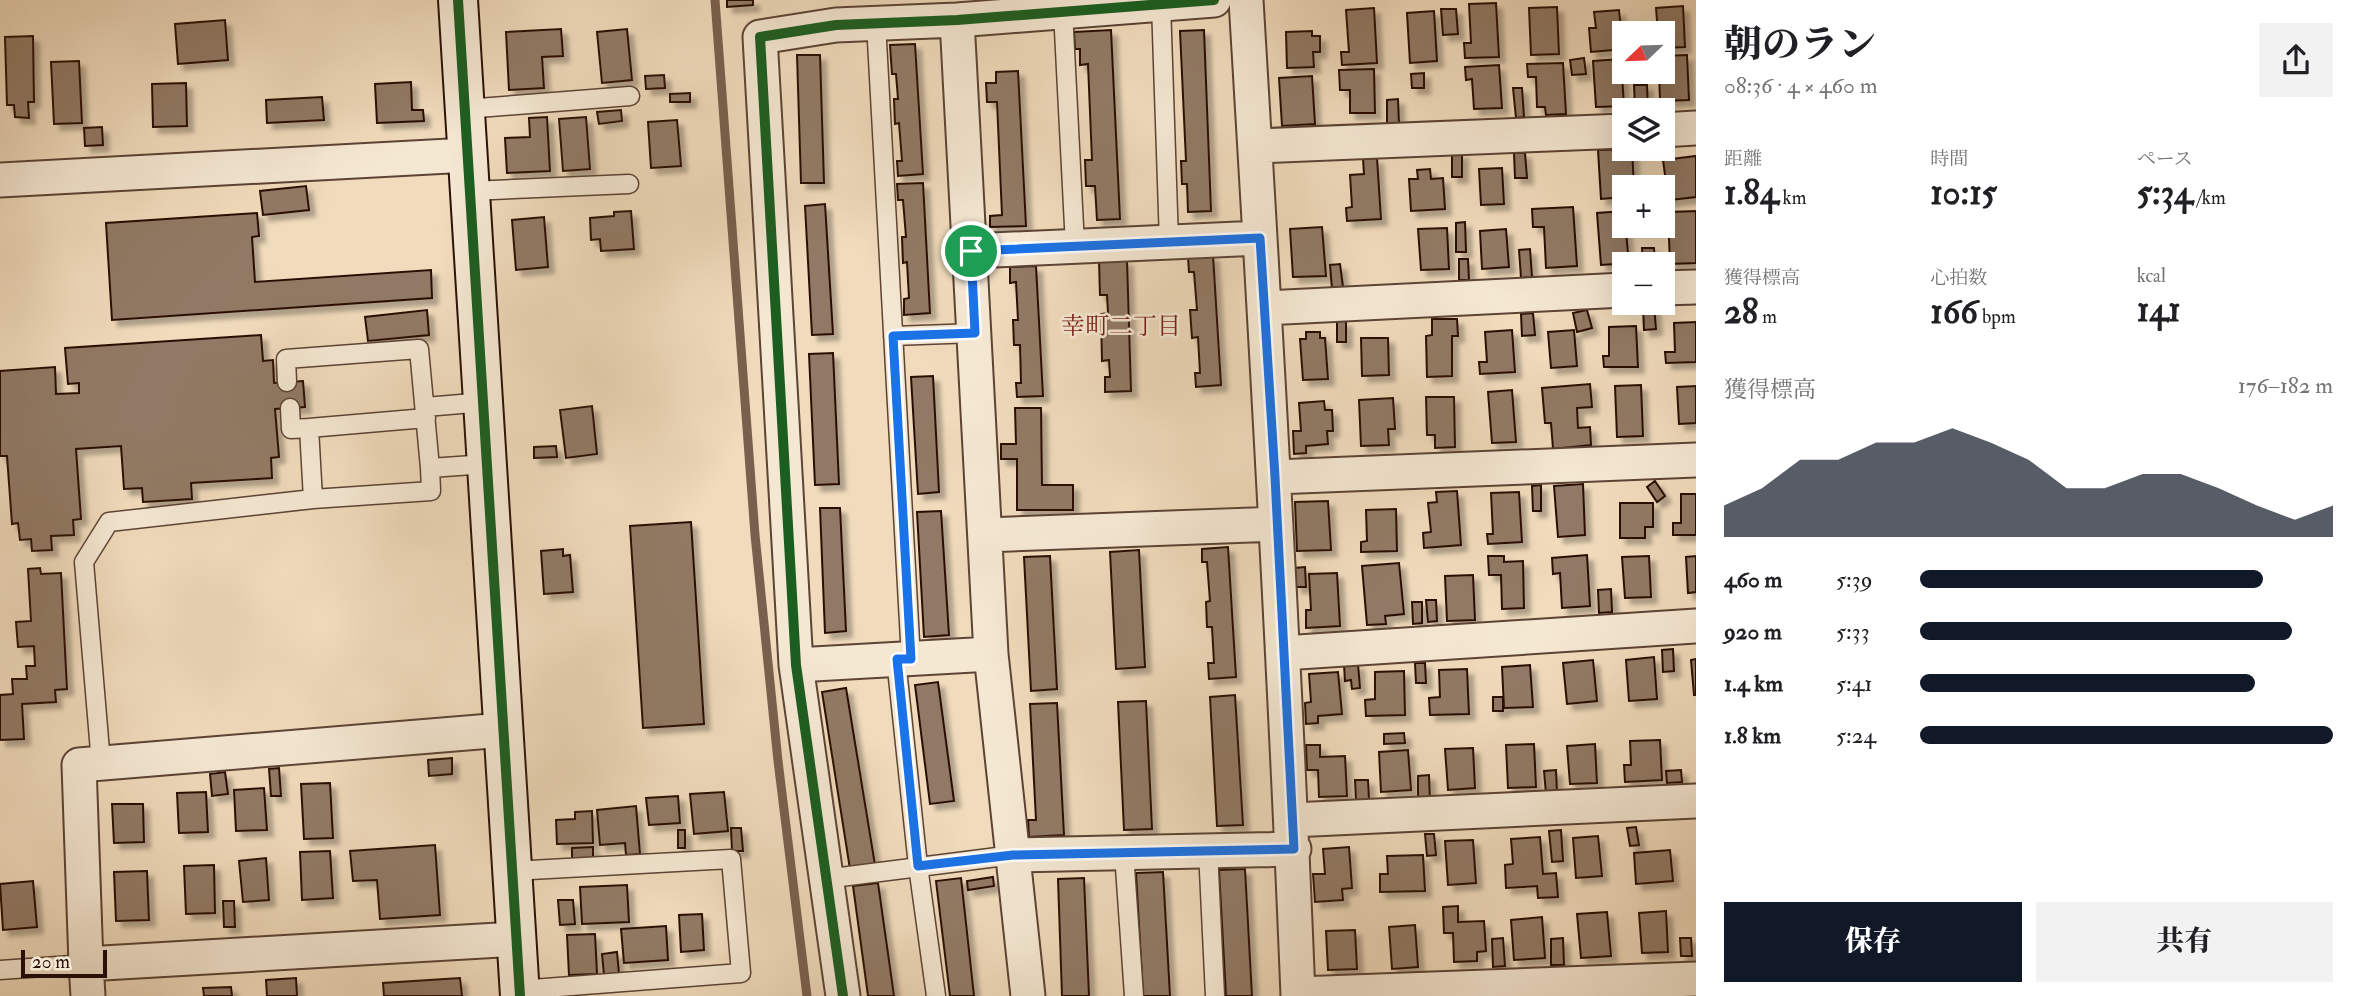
<!DOCTYPE html>
<html lang="ja">
<head>
<meta charset="utf-8">
<style>
	body { margin:0; font-family:"IM FELL Double Pica","Noto Serif JP",serif; background:#f2f2f2; color:#202124; height:100vh; display:flex; flex-direction:column; font-size:26px; white-space:nowrap }
	* { box-sizing:border-box; margin:0 }
	p { font-size:23px; color:#757577 }
	.icon { flex:none; width:38px; height:38px; fill:none; stroke:currentColor; stroke-width:2; stroke-linecap:round; stroke-linejoin:round }
	.map { position:relative; flex:1; overflow:hidden }
	.details { display:flex; flex-direction:column; background:#fff; width:665px }
	.details>* { flex:none }
	.needle { width:46px; rotate:247deg }
	.tools { position:absolute; left:1612px; top:21px; display:grid; gap:14px }
	.tools a { display:grid; place-items:center; width:63px; height:63px; border-radius:0px; background:#fff; box-shadow:0 7px 28px #0002; font-size:35px }
	.scale { position:absolute; left:21px; bottom:18px; width:86px; box-sizing:border-box; padding-left:7px; border:4px solid #2a1006; border-top:0; font-size:19px; line-height:24px; white-space:nowrap; color:#2a1006; -webkit-text-stroke:5px #f5e8d3; paint-order:stroke }
	.pin { position:absolute; display:grid; place-items:center; width:60px; height:60px; color:#fff; margin:-30px; border:4px solid #fff; border-radius:50%; box-shadow:0 2px 7px #0007 }
	.round { display:grid; place-items:center; flex:none; width:74px; height:74px; border-radius:0px; background:#f2f2f2 }
	.headline { display:flex; align-items:center; justify-content:space-between; height:119px; padding:0 28px }
	h1 { font-size:38px; font-weight:800; line-height:52px }
	.figures { display:grid; grid-template-columns:repeat(3,1fr); gap:10px; height:119px; padding:7px 28px }
	.figures div { display:grid; align-content:center }
	.figures b { font-size:35px; font-weight:800 }
	.figures small { font-size:19px; font-weight:400 }
	.figures p { font-size:19px }
	.chart { height:196px; padding:14px 28px }
	.chart p { display:flex; justify-content:space-between }
	.chart svg { width:100%; height:126px; margin-top:7px; fill:#111827; opacity:.7 }
	.cta { display:flex; gap:14px; margin-top:auto; padding:14px 28px }
	.cta a { flex:1; height:80px; border-radius:0px; background:#111827; color:#fff; font-size:28px; font-weight:800; line-height:80px; text-align:center }
	.cta a+a { background:#f2f2f2; color:#202124 }
	ul { padding:0 28px; list-style:none; font-size:23px }
	li { display:grid; grid-template-columns:112px 84px 1fr; align-items:center; height:52px }
	li i { height:18px; border-radius:9px; background:#111827 }
	main { display:flex; flex:1; min-height:0 }
	.map>svg:first-child { display:block }
</style>
</head>
<body>
<main>
<div class="map">
<svg width="1696" height="996" viewBox="0 0 1696 996">
	<defs>
		<filter id="shadow"><feDropShadow dx="6" dy="6" stdDeviation="2" flood-color="#0004"/></filter>
	</defs>
	<rect width="100%" height="100%" fill="#f0dbbc"/>
	<filter id="stains"><feTurbulence type="fractalNoise" baseFrequency=".00286" numOctaves="4"/><feColorMatrix values="0 0 0 0 .2 0 0 0 0 .09 0 0 0 0 .02 0 0 0 .5 -.17"/></filter>
	<radialGradient id="worn" r=".72"><stop offset=".6" stop-color="#630" stop-opacity="0"/><stop offset="1" stop-color="#630" stop-opacity=".3"/></radialGradient>
	<g fill="none" stroke-linecap="round" stroke-linejoin="round">
		<path stroke="#79604e" stroke-width="9" d="M715,0L755,535L778,761L807,996"/>
	</g>
	<path fill="#917a65" stroke="#2a1006" stroke-width="2" filter="url(#shadow)" d="M727,0H753V5L727,7Z
		M1496,3L1499,57L1465,58L1464,43H1471L1469,4Z
		M1683,6L1685,47L1662,48V33H1658L1656,8Z
		M1557,7L1559,54L1531,55L1529,8Z
		M1374,8L1377,63L1342,65L1341,52H1349L1346,10Z
		M1441,9H1456L1458,34L1443,35Z
		M1619,10L1623,49L1591,52L1589,28H1596L1594,12Z
		M1434,11L1437,61L1410,63L1407,13Z
		M225,20L228,60L178,64L175,24Z
		M561,29L563,56L542,57L544,88L509,90L506,32Z
		M627,29L632,80L602,83L597,32Z
		M1111,30L1120,219L1097,220L1095,186H1086L1085,160H1092L1088,64L1080,65V49H1075L1074,32Z
		M1204,30L1211,211L1188,212L1187,184H1182L1181,161H1186L1180,31Z
		M1312,31V36H1320V52H1313L1314,67L1287,68L1286,32Z
		M33,36L34,102H28L29,118L15,117L14,105H7L5,37Z
		M915,44L923,174L898,176L897,161H902L899,123L895,124L894,99H898L896,74H892L890,45Z
		M797,55H820L824,183H801Z
		M1687,55L1689,100L1660,101L1659,72H1662V56Z
		M1584,58L1586,74L1572,75L1570,60Z
		M1621,59L1624,106L1596,107L1593,61Z
		M79,61L82,123L54,124L51,62Z
		M1563,63L1566,114L1546,115L1545,107H1537L1536,77H1528L1527,64Z
		M1499,65L1502,108L1474,109L1472,79L1466,80L1465,67Z
		M1374,69L1375,113H1350V90H1340L1339,70Z
		M1018,71L1026,226L990,227V216L1002,215L997,102H987L986,83H996V72Z
		M1424,73V88H1412L1411,74Z
		M664,75L665,88L646,89L645,76Z
		M1312,76L1315,124L1282,126L1279,78Z
		M411,82L412,110H423L424,121L377,123L375,84Z
		M186,83L187,126L153,127L152,84Z
		M1634,85H1647L1648,109H1635Z
		M1513,88H1522L1524,117L1516,118Z
		M690,93V102H670V94Z
		M322,97L324,120L267,123L266,100Z
		M1398,99L1399,124L1387,125V100Z
		M621,110L622,121L599,124L597,112Z
		M547,117L550,171L507,173L505,138L530,137L529,118Z
		M586,117L590,169L563,171L559,119Z
		M677,120L681,166L651,168L648,122Z
		M102,127L103,145L85,146L84,128Z
		M1632,149L1634,187H1624V197L1601,199L1598,150Z
		M1462,153V177H1452V154Z
		M1514,153H1525L1527,178H1515Z
		M1696,156V197L1662,201V187H1655V184L1666,182L1663,160Z
		M1377,158L1381,219L1347,221L1346,208L1352,207L1350,175L1364,174L1363,159Z
		M1502,168L1504,204L1481,205L1479,169Z
		M1430,169L1431,179L1443,178L1445,209L1411,211L1409,179H1418L1417,170Z
		M923,183L930,313L904,315V299L909,298L907,262L903,263L902,237H906L903,200H898L897,184Z
		M306,186L309,210L263,215L260,191Z
		M825,204L833,334L812,335L805,206Z
		M1573,207L1577,266L1546,268L1544,227H1533L1532,209Z
		M631,211L634,249L601,251L600,239L591,240L590,218L614,216V212Z
		M1624,211L1629,263L1601,265L1597,213Z
		M1696,211V263L1670,264L1668,212Z
		M257,213L259,236L252,237L255,282L431,270L432,298L112,320L106,223Z
		M544,217L548,267L516,270L512,220Z
		M1465,222L1466,252H1456V223Z
		M1322,227L1326,276L1293,277L1290,229Z
		M1447,228L1449,269L1421,270L1418,229Z
		M1506,229L1509,267L1482,269L1480,231Z
		M1642,248H1654L1655,264H1643Z
		M1530,249L1532,277L1521,278L1519,250Z
		M1213,255L1221,385L1196,387L1195,373H1200L1198,337L1192,338L1190,310H1197L1194,272H1189L1188,257Z
		M1459,259H1468L1469,280H1459Z
		M1127,260L1131,391L1105,392V377H1110L1109,360L1102,361L1101,314L1108,313L1107,295H1100L1099,261Z
		M1340,264L1343,287L1332,289L1330,265Z
		M1036,266L1043,396L1017,397L1016,383H1021L1020,345H1014L1013,320H1018L1016,282L1010,283V267Z
		M1654,306L1656,329L1644,330L1643,307Z
		M427,310L429,335L368,341L365,317Z
		M1587,310L1592,328L1577,332L1573,313Z
		M1533,313L1535,335L1522,336L1521,314Z
		M1432,319H1457L1458,336H1452V376L1427,377L1426,336L1432,335Z
		M1337,321H1346V342H1337Z
		M1696,322V362L1666,363L1665,352H1675L1674,323Z
		M1636,326L1638,367H1604L1603,356H1609V327Z
		M1512,330L1515,372L1480,374L1479,362H1487L1485,332Z
		M1574,330L1577,366L1551,368L1548,332Z
		M1306,332H1320V338H1325L1328,379L1303,380L1300,339H1306Z
		M261,335L263,361L273,360L274,383L303,381L305,407L275,409L279,457L271,458L272,478L191,483L192,499L143,502L142,488L124,489L121,446L76,449L81,519L73,520L74,535L51,536L52,550L32,551L31,539L20,540L18,523L12,524L7,456H0V371L55,367L56,394L79,393V383L68,384L65,348Z
		M1361,338H1388L1389,375L1362,376Z
		M833,353L839,484L815,485L809,354Z
		M933,376L939,492L918,494L911,377Z
		M1590,384L1592,407L1577,408L1578,428L1590,427L1591,445L1553,449L1551,423H1545L1542,388Z
		M1641,385L1643,436L1617,437L1615,386Z
		M1696,386V423L1679,424L1677,387Z
		M1512,390L1516,442L1492,443L1488,392Z
		M1426,397H1454L1455,447L1435,448V435H1427Z
		M1393,398L1395,429H1388L1389,445L1361,446L1359,400Z
		M1324,401L1325,410H1332L1333,431H1327L1328,444L1306,446V453L1294,454L1293,431H1301L1299,403Z
		M592,406L597,454L566,458L560,410Z
		M1015,408H1041L1042,485H1073V510H1017V459H1001V444H1016Z
		M556,446L557,457L534,458V447Z
		M1655,481L1665,496L1657,502L1647,487Z
		M1583,484L1585,535L1558,537L1554,486Z
		M1541,485V511H1533L1532,486Z
		M1457,491L1461,545L1424,548L1423,533L1431,532L1428,503L1437,502L1436,492Z
		M1519,492L1522,542L1488,544L1487,534H1493L1491,493Z
		M1681,494H1696V535H1673V523H1681Z
		M1328,501L1331,550L1297,551L1295,502Z
		M1620,503H1653V527H1645V538H1620Z
		M820,508H840L846,631L825,633Z
		M1396,509L1397,551L1361,552V542L1367,541L1366,510Z
		M941,511L949,635L924,637L917,512Z
		M691,522L704,724L643,728L630,526Z
		M1228,547L1236,677L1209,679L1208,663H1214L1212,627H1207L1206,602L1210,601L1207,562H1202V549Z
		M563,549V556L570,555L573,592L544,594L541,551Z
		M1139,550L1145,667L1116,669L1110,552Z
		M1587,555L1590,606L1562,608L1560,573L1553,574L1552,558Z
		M1050,556L1057,689L1031,691L1024,557Z
		M1488,556H1504V562L1523,561L1524,608L1502,609L1501,575H1489Z
		M1649,556L1651,597L1625,598L1622,557Z
		M1696,556V592L1688,593L1686,557Z
		M1399,563L1404,614L1385,616L1386,624L1367,625L1362,566Z
		M1305,567L1306,587H1296L1294,568Z
		M40,568L41,574L61,573L67,689L55,690L56,702L22,704L24,739L0,740V695L13,694L12,679H27L26,666H35L34,646L18,647L16,622L31,621L28,569Z
		M1337,573L1340,626L1306,628V610H1311L1309,574Z
		M1473,575L1475,620L1447,621L1445,576Z
		M1611,589L1612,612L1599,613L1598,590Z
		M1426,600H1436L1437,621L1428,622Z
		M1412,602H1422V623L1413,624Z
		M1673,649L1674,671L1663,672L1662,650Z
		M1654,657L1657,699L1629,701L1626,660Z
		M1696,659V695H1694L1691,660Z
		M1593,660L1597,701L1567,704L1563,663Z
		M1415,663H1425L1426,683H1416Z
		M1358,664L1360,688L1352,689L1351,680L1345,681L1344,665Z
		M1530,665L1533,707L1504,708L1502,667Z
		M1467,669L1469,714L1430,715L1429,698L1440,697L1439,670Z
		M1404,671L1405,715L1366,716L1365,700L1375,699V672Z
		M1338,672L1342,714L1318,716V723L1306,724L1305,703L1311,702L1309,674Z
		M938,682L954,801L930,804L915,685Z
		M846,688L875,865L850,869L822,692Z
		M1235,695L1243,825L1217,826L1210,697Z
		M1493,697H1503V711H1493Z
		M1146,701L1152,829L1124,830L1118,702Z
		M1057,703L1064,835L1029,837L1028,820H1036L1030,704Z
		M1404,733L1405,743L1384,744V734Z
		M1660,740L1662,780L1625,782L1624,765H1631L1630,741Z
		M1534,744L1536,787L1508,788L1506,745Z
		M1595,744L1597,783L1570,784L1567,746Z
		M1306,745H1320V757L1345,756L1347,796L1319,797L1318,770H1307Z
		M1473,748L1475,788L1448,790L1445,749Z
		M1408,750L1411,790L1381,792L1379,752Z
		M452,758V774L429,776L428,760Z
		M279,768L281,796H271L269,769Z
		M1556,770L1557,793L1546,794L1544,771Z
		M1681,770L1682,782L1667,783L1666,771Z
		M225,772L228,794L212,796L210,774Z
		M1429,775L1430,801H1418V776Z
		M1355,780H1368L1369,800H1356Z
		M330,783L333,838L304,839L301,784Z
		M264,788L267,830L236,831L234,790Z
		M206,792L208,832L179,833L177,793Z
		M724,792L728,831L694,834L690,794Z
		M678,796L680,823L649,825L646,798Z
		M112,804H143L144,842L114,843Z
		M636,806L640,854L626,855L625,843L600,845L597,810Z
		M592,811L593,843L557,844L556,820L575,819V812Z
		M1636,827L1639,845L1630,846L1627,828Z
		M731,828H741L743,851H732Z
		M678,830H685V848H678Z
		M1561,830L1563,861L1552,862L1549,831Z
		M1425,834H1434L1436,855L1427,856Z
		M1598,836L1602,876L1576,878L1573,838Z
		M1540,837L1543,874L1556,873L1558,897L1538,898L1537,886L1506,888L1505,865L1513,864L1511,839Z
		M1473,840L1476,883L1448,885L1445,841Z
		M435,845L440,915L380,919L377,880L353,881L350,851Z
		M593,847V858L572,859V848Z
		M1349,847L1352,888L1342,889L1343,900L1315,902L1313,874H1325L1323,849Z
		M1670,850L1673,881L1636,884L1634,853Z
		M330,851L333,898L302,900L300,852Z
		M1423,855L1425,891L1380,892V874H1388L1387,856Z
		M266,858L269,900L243,902L239,861Z
		M214,865L215,913L186,914L184,866Z
		M1245,869L1252,996H1226L1219,870Z
		M147,871L149,920L116,921L114,872Z
		M1163,872L1170,996H1143L1136,873Z
		M993,877L994,886L968,890L967,881Z
		M961,878L974,996H950L936,881Z
		M1084,878L1089,996H1062L1058,879Z
		M33,881L37,927L3,930L0,884Z
		M878,883L894,996H868L853,886Z
		M627,885L629,922L582,924L580,887Z
		M558,900H573L575,924L560,925Z
		M223,901H234L235,927H224Z
		M1458,906V922L1484,921L1486,951L1477,952V961L1454,962L1453,933H1444L1443,907Z
		M1666,911L1668,952L1642,953L1639,913Z
		M1607,912L1611,956L1581,958L1577,914Z
		M702,914L704,950L681,952L679,915Z
		M1542,917L1545,958L1514,960L1511,920Z
		M1415,925L1418,967L1392,969L1389,927Z
		M666,926L668,960L624,963L621,929Z
		M1355,930L1357,969L1328,970L1326,931Z
		M595,934L597,974L569,975L567,935Z
		M1503,938L1505,966L1493,967L1492,939Z
		M1563,938L1564,965H1551V939Z
		M1680,938H1691L1692,956H1681Z
		M617,952L619,974L604,975L602,954Z
		M296,978L297,996H267L266,980Z
		M460,978L462,996H384L383,983Z
		M231,987L232,996H204L203,988Z"/>
	<g fill="none" stroke-linecap="round" stroke-linejoin="round">
		<g stroke="#5c4334" stroke-width="21">
			<path id="lane" d="M1161,4L1169,242
				M1063,11L1075,246
				M876,23L911,659
				M465,109L630,96
				M470,191L629,184
				M893,336L975,333
				M287,382L286,359L419,349L430,468L487,464
				M425,407L485,402
				M290,408L291,429L309,428
				M313,499L431,491L430,468
				M896,659L918,866L936,996
				M101,763L84,562L109,522L313,499L309,428L426,418
				M1208,850L1215,996
				M1124,853L1134,996
				M512,871L731,859L741,973L519,990
				M825,879L1013,855
				M0,970L86,964"/>
		</g>
		<g stroke="#5c4334" stroke-width="37">
			<path id="street" d="M1246,0C1266,332 1285,664 1298,996
				M957,20L991,654L1028,996
				M1662,130L1696,128
				M1255,146L1624,131
				M0,180L468,155
				M971,251L1260,238
				M1662,288L1696,287
				M1264,308L1624,290
				M1275,477L1696,460
				M985,535L1276,524
				M1283,653L1696,626
				M796,665L991,654
				M1292,820L1696,801
				M1013,855L1294,849
				M86,964L79,765L503,730
				M1298,994L1696,979
				M88,996L86,964L516,939
				M843,996L796,665L760,37L836,25L957,20L1214,0"/>
		</g>
		<g stroke="#2a1006" stroke-width="42">
			<path id="secondary" d="M458,0L520,996"/>
		</g>
		<use href="#lane" stroke="#f5e8d3" stroke-width="18"/>
		<use href="#street" stroke="#f5e8d3" stroke-width="33"/>
		<use href="#secondary" stroke="#f5e8d3" stroke-width="38"/>
		<g stroke="#f5e8d3" stroke-width="15">
			<path id="cycleway" d="M458,0L520,996
				M843,996L796,665L760,37L836,25L957,20L1214,0"/>
		</g>
		<use href="#cycleway" stroke="#1b5e20" stroke-width="10"/>
	</g>
	<g fill="none" stroke-linecap="round" stroke-linejoin="round">
		<g stroke="#fff" stroke-width="14">
			<path id="route" d="M1260,238L1275,477L1294,849L1013,855L918,866L897,659H911L893,336L975,333L971,251Z"/>
		</g>
		<use href="#route" stroke="#1a73e8" stroke-width="9"/>
	</g>
	<g text-anchor="middle" dominant-baseline="central" stroke-width="5" stroke-linejoin="round" paint-order="stroke">
		<g font-size="24" fill="#7a1f14" stroke="#f5e8d3">
			<text x="1121" y="326">幸町二丁目</text>
		</g>
	</g>
	<rect width="100%" height="100%" filter="url(#stains)"/>
	<rect width="100%" height="100%" fill="url(#worn)"/>
</svg>
<div class="tools">
<a><svg class="needle" viewBox="-14 -14 28 28"><path d="M0-13l5 13h-10z" fill="#e53935"/><path d="M0 13l5-13h-10z" fill="#757577"/></svg></a>
<a><svg class="icon" aria-label="layers" viewBox="0 0 24 24"><path d="M12 4l9 5-9 5-9-5zM3 14l9 5 9-5"/></svg></a>
<a>+</a>
<a>−</a>
</div>
<div class="scale">20 m</div>
<div class="pin" style="left:971px;top:251px;background:#1e9e55"><svg class="icon" aria-label="arrive" viewBox="0 0 24 24"><path d="M6 21V4h12l-3 4 3 4H6"/></svg></div>
</div>
<section class="details">
<div class="headline"><div><h1>朝のラン</h1><p>08:36 · 4 × 460 m</p></div><a class="round"><svg class="icon" aria-label="share" viewBox="0 0 24 24"><path d="M12 15V3M7 8l5-5 5 5M5 13v7h14v-7"/></svg></a></div>
<div class="figures">
<div><p>距離</p><b>1.84<small> km</small></b></div>
<div><p>時間</p><b>10:15</b></div>
<div><p>ペース</p><b>5:34<small> /km</small></b></div>
</div>
<div class="figures">
<div><p>獲得標高</p><b>28<small> m</small></b></div>
<div><p>心拍数</p><b>166<small> bpm</small></b></div>
<div><p>kcal</p><b>141</b></div>
</div>
<div class="chart"><p><span>獲得標高</span>176–182 m</p>
<svg viewBox="0 0 160 44" preserveAspectRatio="none"><path d="M0 44V33L10 27L20 17L30 17L40 11L50 11L60 6L70 11L80 17L90 27L100 27L110 22L120 22L130 27L140 33L150 38L160 33V44z"/></svg>
</div>
<ul>
<li><b>460 m</b>5:39<i style="width:83%"></i></li>
<li><b>920 m</b>5:33<i style="width:90%"></i></li>
<li><b>1.4 km</b>5:41<i style="width:81%"></i></li>
<li><b>1.8 km</b>5:24<i style="width:100%"></i></li>
</ul>
<div class="cta"><a>保存</a><a>共有</a></div>
</section>
</main>
</body>
</html>
